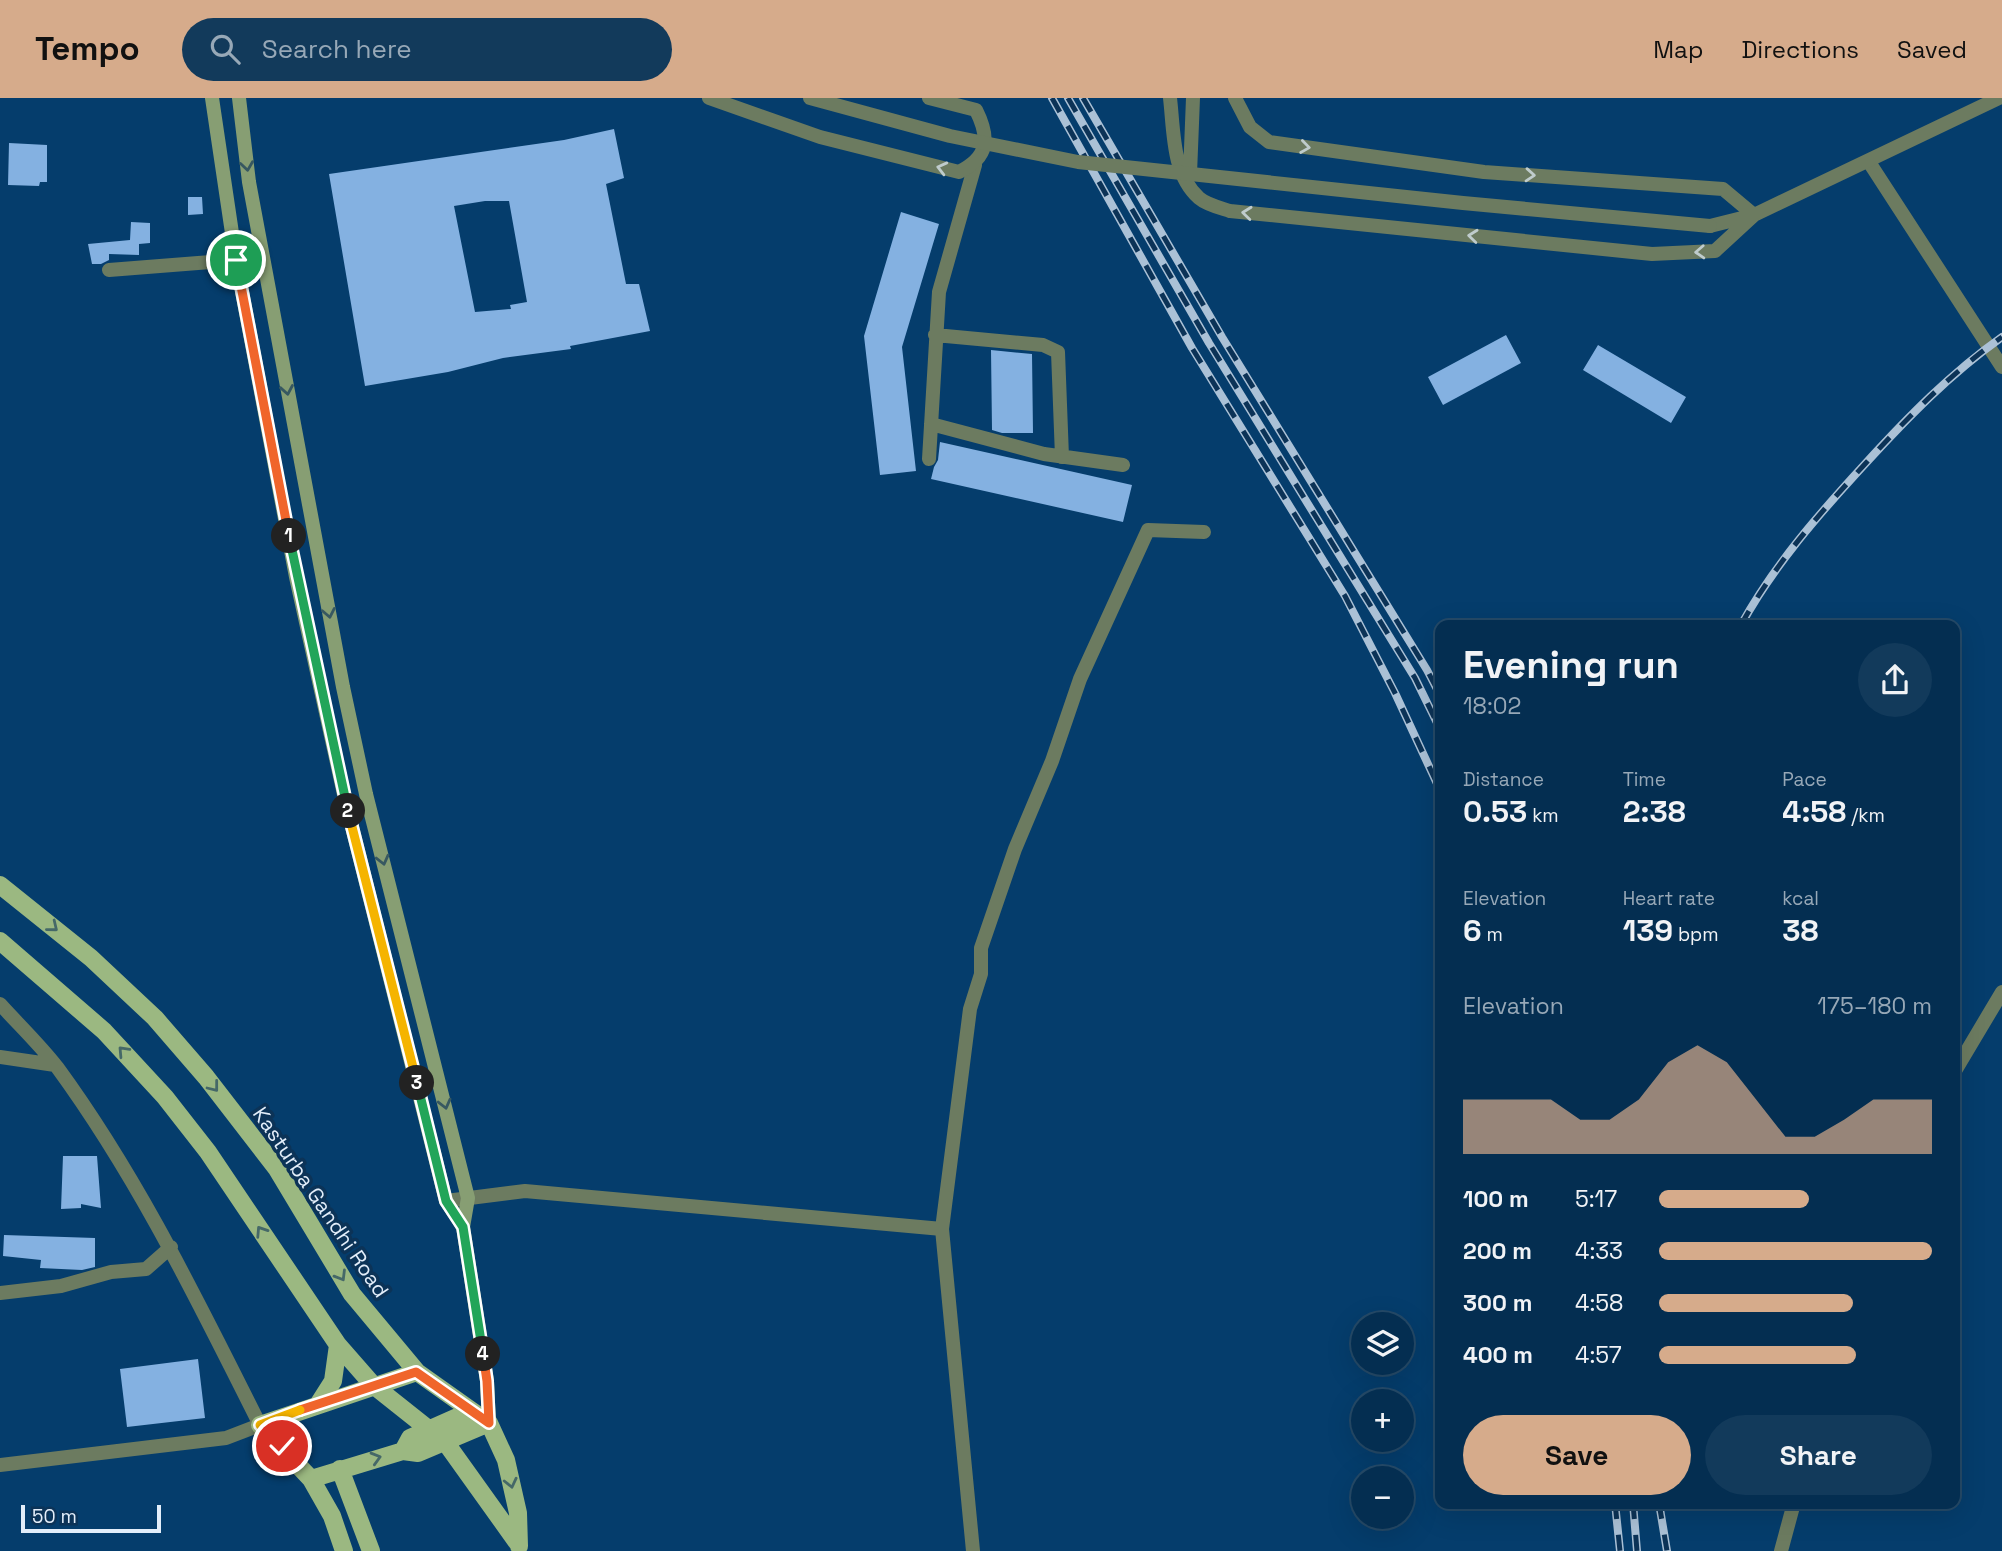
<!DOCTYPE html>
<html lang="en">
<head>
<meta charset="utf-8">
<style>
	body { margin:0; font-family:"Space Grotesk",sans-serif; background:#123a5b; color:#f1f3f6; height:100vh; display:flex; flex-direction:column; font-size:26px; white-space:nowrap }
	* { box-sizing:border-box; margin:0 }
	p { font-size:23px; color:#97a8b7 }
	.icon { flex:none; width:38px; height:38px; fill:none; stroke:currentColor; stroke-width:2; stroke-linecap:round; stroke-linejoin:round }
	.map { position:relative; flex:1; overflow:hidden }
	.details { position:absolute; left:1435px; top:522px; width:525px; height:889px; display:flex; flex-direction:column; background:#042e51; border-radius:14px; box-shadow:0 7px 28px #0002,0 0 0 2px #254a68 }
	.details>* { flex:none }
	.tools { position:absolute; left:1351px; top:1214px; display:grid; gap:14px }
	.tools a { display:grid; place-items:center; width:63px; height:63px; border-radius:50%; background:#042e51; box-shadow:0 7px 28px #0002,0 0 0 2px #254a68; font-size:35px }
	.scale { position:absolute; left:21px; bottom:18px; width:140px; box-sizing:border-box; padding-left:7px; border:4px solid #e3eefa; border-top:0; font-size:19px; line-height:24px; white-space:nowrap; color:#e3eefa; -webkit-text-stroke:5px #0c3357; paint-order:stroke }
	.pin { position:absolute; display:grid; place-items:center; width:60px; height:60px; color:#fff; margin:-30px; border:4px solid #fff; border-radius:50%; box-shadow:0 2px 7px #0007 }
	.km { position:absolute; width:35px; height:35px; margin:-18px; border-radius:50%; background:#222; color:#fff; font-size:19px; line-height:35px; text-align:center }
	.round { display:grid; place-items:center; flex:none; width:74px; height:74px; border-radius:37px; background:#123a5b }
	.summary { display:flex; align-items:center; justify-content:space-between; height:119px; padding:0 28px }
	h1 { font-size:38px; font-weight:800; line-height:52px }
	.figures { display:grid; grid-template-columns:repeat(3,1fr); gap:10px; height:119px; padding:7px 28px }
	.figures div { display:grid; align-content:center }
	.figures b { font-size:30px; font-weight:800 }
	.figures small { font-size:19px; font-weight:400 }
	.figures p { font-size:19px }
	.chart { height:196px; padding:14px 28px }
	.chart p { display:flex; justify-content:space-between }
	.chart svg { width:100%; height:126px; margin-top:7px; fill:#d6ab8b; opacity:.7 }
	.cta { display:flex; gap:14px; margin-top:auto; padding:14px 28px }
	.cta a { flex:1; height:80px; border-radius:42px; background:#d6ab8b; color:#111; font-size:28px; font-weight:800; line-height:80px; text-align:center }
	.cta a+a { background:#123a5b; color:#f1f3f6 }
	ul { padding:0 28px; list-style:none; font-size:23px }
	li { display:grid; grid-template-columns:112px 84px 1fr; align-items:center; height:52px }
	li i { height:18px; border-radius:9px; background:#d6ab8b }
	header { display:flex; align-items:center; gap:42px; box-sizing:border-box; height:98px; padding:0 35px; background:#d6ab8b; color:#111 }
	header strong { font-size:33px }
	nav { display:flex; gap:38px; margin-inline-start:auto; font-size:24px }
	.search { width:490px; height:63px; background:#123a5b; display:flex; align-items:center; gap:18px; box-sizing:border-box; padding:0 24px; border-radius:38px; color:#97a8b7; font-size:26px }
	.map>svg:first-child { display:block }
</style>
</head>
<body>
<header>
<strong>Tempo</strong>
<div class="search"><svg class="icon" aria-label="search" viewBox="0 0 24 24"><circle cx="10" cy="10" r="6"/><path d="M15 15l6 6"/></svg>Search here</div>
<nav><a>Map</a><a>Directions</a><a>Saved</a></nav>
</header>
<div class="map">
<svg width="2002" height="1453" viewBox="0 0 2002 1453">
	<rect width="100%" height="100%" fill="#053d6c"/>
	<path fill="#84b1e1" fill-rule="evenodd" d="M614,31L624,80L606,86L626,186H639L650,233L570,248L571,251L503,260L448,274L365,288L329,76L564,42ZM485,103H509L527,204L510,207L511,211L475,214L454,108Z
		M9,45L47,47V84H40L39,88L8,87Z
		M188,99H202L203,116L188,117Z
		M901,114L939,126L902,249L916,373L880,377L864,238Z
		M131,124L150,125V145L139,146V157L109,156V162L101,166H92L88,146L130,142Z
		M1506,237L1521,265L1443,307L1428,279Z
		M1598,247L1686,299L1671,325L1583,272Z
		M991,252L1032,256L1033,335H1002L992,332Z
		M940,344L1132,387L1123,424L931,381L934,369L938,362Z
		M63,1058H97L101,1110L81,1106V1110L61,1111Z
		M4,1137L95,1140V1169L82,1172L40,1170L41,1162L3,1158Z
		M198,1261L205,1320L127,1329L120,1271Z"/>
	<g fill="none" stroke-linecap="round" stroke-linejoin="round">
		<path stroke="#6c7b60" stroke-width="14" d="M1869,64L2002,269
			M109,172L236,162
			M935,237L1043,247L1058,254L1062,359
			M931,326L1044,356L1123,367
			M929,361L939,194L975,67
			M0,906C19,927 40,947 57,969C139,1081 198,1204 260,1327
			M0,959L55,967
			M1955,973L2002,894
			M446,1103L525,1093L942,1131
			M0,1195L61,1188L111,1174L146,1171L171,1149
			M973,1453L942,1131L970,911L981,876V850L1015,751L1052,663L1080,581L1148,432L1204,434
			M1781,1453L1794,1405"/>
		<path stroke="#6c7b60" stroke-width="14" d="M709,0L820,39L959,74C989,59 990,40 976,12L929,0
			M1170,0C1174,34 1172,76 1199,100C1207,107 1221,110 1230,113L1652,156L1715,153L1754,117L1723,91L1484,74L1269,44L1250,29L1235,0
			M1190,76L1193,0
			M1710,128L1754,117L1999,0
			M0,1367L226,1340L260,1327"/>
		<path stroke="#879e73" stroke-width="14" d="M212,0L236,162L296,479L345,701L446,1103L463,1129
			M239,0L249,84L343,589L366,696L468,1100L463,1129L487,1283L489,1325"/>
		<path stroke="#9bb881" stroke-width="18" d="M0,787L91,860L155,920L206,979L277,1071L352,1196L417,1274L489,1325L506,1362L518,1415L519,1448
			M0,843L104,933L165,999L208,1054L338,1247L373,1287L446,1345L519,1447
			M319,1305L333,1283L338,1247
			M403,1353L418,1355L489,1325
			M340,1371L371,1453
			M311,1381L403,1353L410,1340L471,1313
			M344,1453L332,1418L311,1381L260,1327L417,1274"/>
		<g stroke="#abc1d6" stroke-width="8">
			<path id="rail" d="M1052,0L1192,250L1345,498L1395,595L1440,692
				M1068,0L1209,245L1415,580L1440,631
				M1083,0L1222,239L1427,572L1440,597
				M1741,527C1774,467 1819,416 1865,366C1907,320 1951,275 2002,239
				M1615,1405L1620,1453
				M1633,1405L1637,1453
				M1659,1405L1667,1453"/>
		</g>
		<use href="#rail" stroke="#0c3357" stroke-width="5" stroke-dasharray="16" stroke-linecap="butt"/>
		<path stroke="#6c7b60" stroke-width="14" d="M810,0L950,38L1078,64L1463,105L1710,128"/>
	</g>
	<defs><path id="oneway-chevron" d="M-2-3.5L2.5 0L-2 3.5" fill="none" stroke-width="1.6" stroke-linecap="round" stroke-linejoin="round" transform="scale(1.75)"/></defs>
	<g stroke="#bfcccc">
		<use href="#oneway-chevron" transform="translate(1305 49) rotate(8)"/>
		<use href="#oneway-chevron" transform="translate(942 70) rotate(-166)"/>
		<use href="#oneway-chevron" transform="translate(1530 77) rotate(4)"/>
		<use href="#oneway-chevron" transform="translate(1247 115) rotate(-174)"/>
		<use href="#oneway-chevron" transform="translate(1473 138) rotate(-174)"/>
		<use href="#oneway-chevron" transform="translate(1700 154) rotate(177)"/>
	</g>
	<g stroke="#375861">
		<use href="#oneway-chevron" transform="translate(247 68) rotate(82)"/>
		<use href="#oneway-chevron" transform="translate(287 292) rotate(80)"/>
		<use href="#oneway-chevron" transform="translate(329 515) rotate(79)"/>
		<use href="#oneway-chevron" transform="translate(383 762) rotate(76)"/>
		<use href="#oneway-chevron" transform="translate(445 1006) rotate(76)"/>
	</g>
	<g stroke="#456868">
		<use href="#oneway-chevron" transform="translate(53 829) rotate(39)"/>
		<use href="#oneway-chevron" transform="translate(123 953) rotate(-133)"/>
		<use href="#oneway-chevron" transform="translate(214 989) rotate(52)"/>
		<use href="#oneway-chevron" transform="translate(261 1133) rotate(-123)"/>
		<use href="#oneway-chevron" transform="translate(341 1178) rotate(59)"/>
		<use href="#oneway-chevron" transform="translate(376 1360) rotate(-16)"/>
		<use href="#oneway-chevron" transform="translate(511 1385) rotate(77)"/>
	</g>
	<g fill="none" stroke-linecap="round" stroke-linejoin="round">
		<g stroke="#fff" stroke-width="14">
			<path id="split-1" d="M236,162L289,438"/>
		</g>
		<g stroke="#fff" stroke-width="14">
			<path id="split-2" d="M289,438L348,713"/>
		</g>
		<g stroke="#fff" stroke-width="14">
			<path id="split-3" d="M348,713L417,985"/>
		</g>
		<g stroke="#fff" stroke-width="14">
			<path id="split-4" d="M417,985L446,1103L463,1129L483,1256"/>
		</g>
		<g stroke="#fff" stroke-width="14">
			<path id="split-5" d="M300,1312L416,1274L489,1325L487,1283L483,1256"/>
		</g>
		<g stroke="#fff" stroke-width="14">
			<path id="split-6" d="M282,1348L260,1327L300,1312"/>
		</g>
		<use href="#split-1" stroke="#f0652b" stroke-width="9"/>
		<use href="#split-2" stroke="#22a559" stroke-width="9"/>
		<use href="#split-3" stroke="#f5b400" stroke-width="9"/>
		<use href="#split-4" stroke="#22a559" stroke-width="9"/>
		<use href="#split-5" stroke="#f0652b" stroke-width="9"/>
		<use href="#split-6" stroke="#f5b400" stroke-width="9"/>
	</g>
	<g text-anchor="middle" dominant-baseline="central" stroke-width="7" stroke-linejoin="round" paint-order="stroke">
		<g font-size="21" fill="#e3eefa" stroke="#0c3357">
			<text transform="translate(321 1104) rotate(56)">Kasturba Gandhi Road</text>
		</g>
	</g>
</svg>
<div class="tools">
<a><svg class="icon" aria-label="layers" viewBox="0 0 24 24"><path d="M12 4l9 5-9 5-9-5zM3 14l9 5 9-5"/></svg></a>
<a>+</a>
<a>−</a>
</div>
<div class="scale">50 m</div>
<div class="pin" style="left:236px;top:162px;background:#1e9e55"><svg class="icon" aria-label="arrive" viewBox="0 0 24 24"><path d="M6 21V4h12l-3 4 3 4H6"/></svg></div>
<div class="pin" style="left:282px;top:1348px;background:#d93025"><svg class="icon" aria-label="check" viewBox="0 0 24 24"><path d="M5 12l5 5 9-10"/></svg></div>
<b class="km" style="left:289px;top:438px">1</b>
<b class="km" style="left:348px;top:713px">2</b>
<b class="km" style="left:417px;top:985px">3</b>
<b class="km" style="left:483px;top:1256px">4</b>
<section class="details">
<div class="summary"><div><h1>Evening run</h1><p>18:02</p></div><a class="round"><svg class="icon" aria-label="share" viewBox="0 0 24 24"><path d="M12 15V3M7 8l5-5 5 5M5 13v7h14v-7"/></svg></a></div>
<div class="figures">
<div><p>Distance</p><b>0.53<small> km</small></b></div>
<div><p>Time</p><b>2:38</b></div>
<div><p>Pace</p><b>4:58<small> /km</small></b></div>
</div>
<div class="figures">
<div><p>Elevation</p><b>6<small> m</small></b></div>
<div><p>Heart rate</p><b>139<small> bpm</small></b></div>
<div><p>kcal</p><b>38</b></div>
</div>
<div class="chart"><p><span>Elevation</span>175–180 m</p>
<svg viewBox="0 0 160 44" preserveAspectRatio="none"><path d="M0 44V25L10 25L20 25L30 25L40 32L50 32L60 25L70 12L80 6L90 12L100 25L110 38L120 38L130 32L140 25L150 25L160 25V44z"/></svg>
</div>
<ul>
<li><b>100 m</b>5:17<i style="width:55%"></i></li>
<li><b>200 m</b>4:33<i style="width:100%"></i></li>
<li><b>300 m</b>4:58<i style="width:71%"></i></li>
<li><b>400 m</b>4:57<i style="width:72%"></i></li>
</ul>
<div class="cta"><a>Save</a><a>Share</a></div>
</section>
</div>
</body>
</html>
